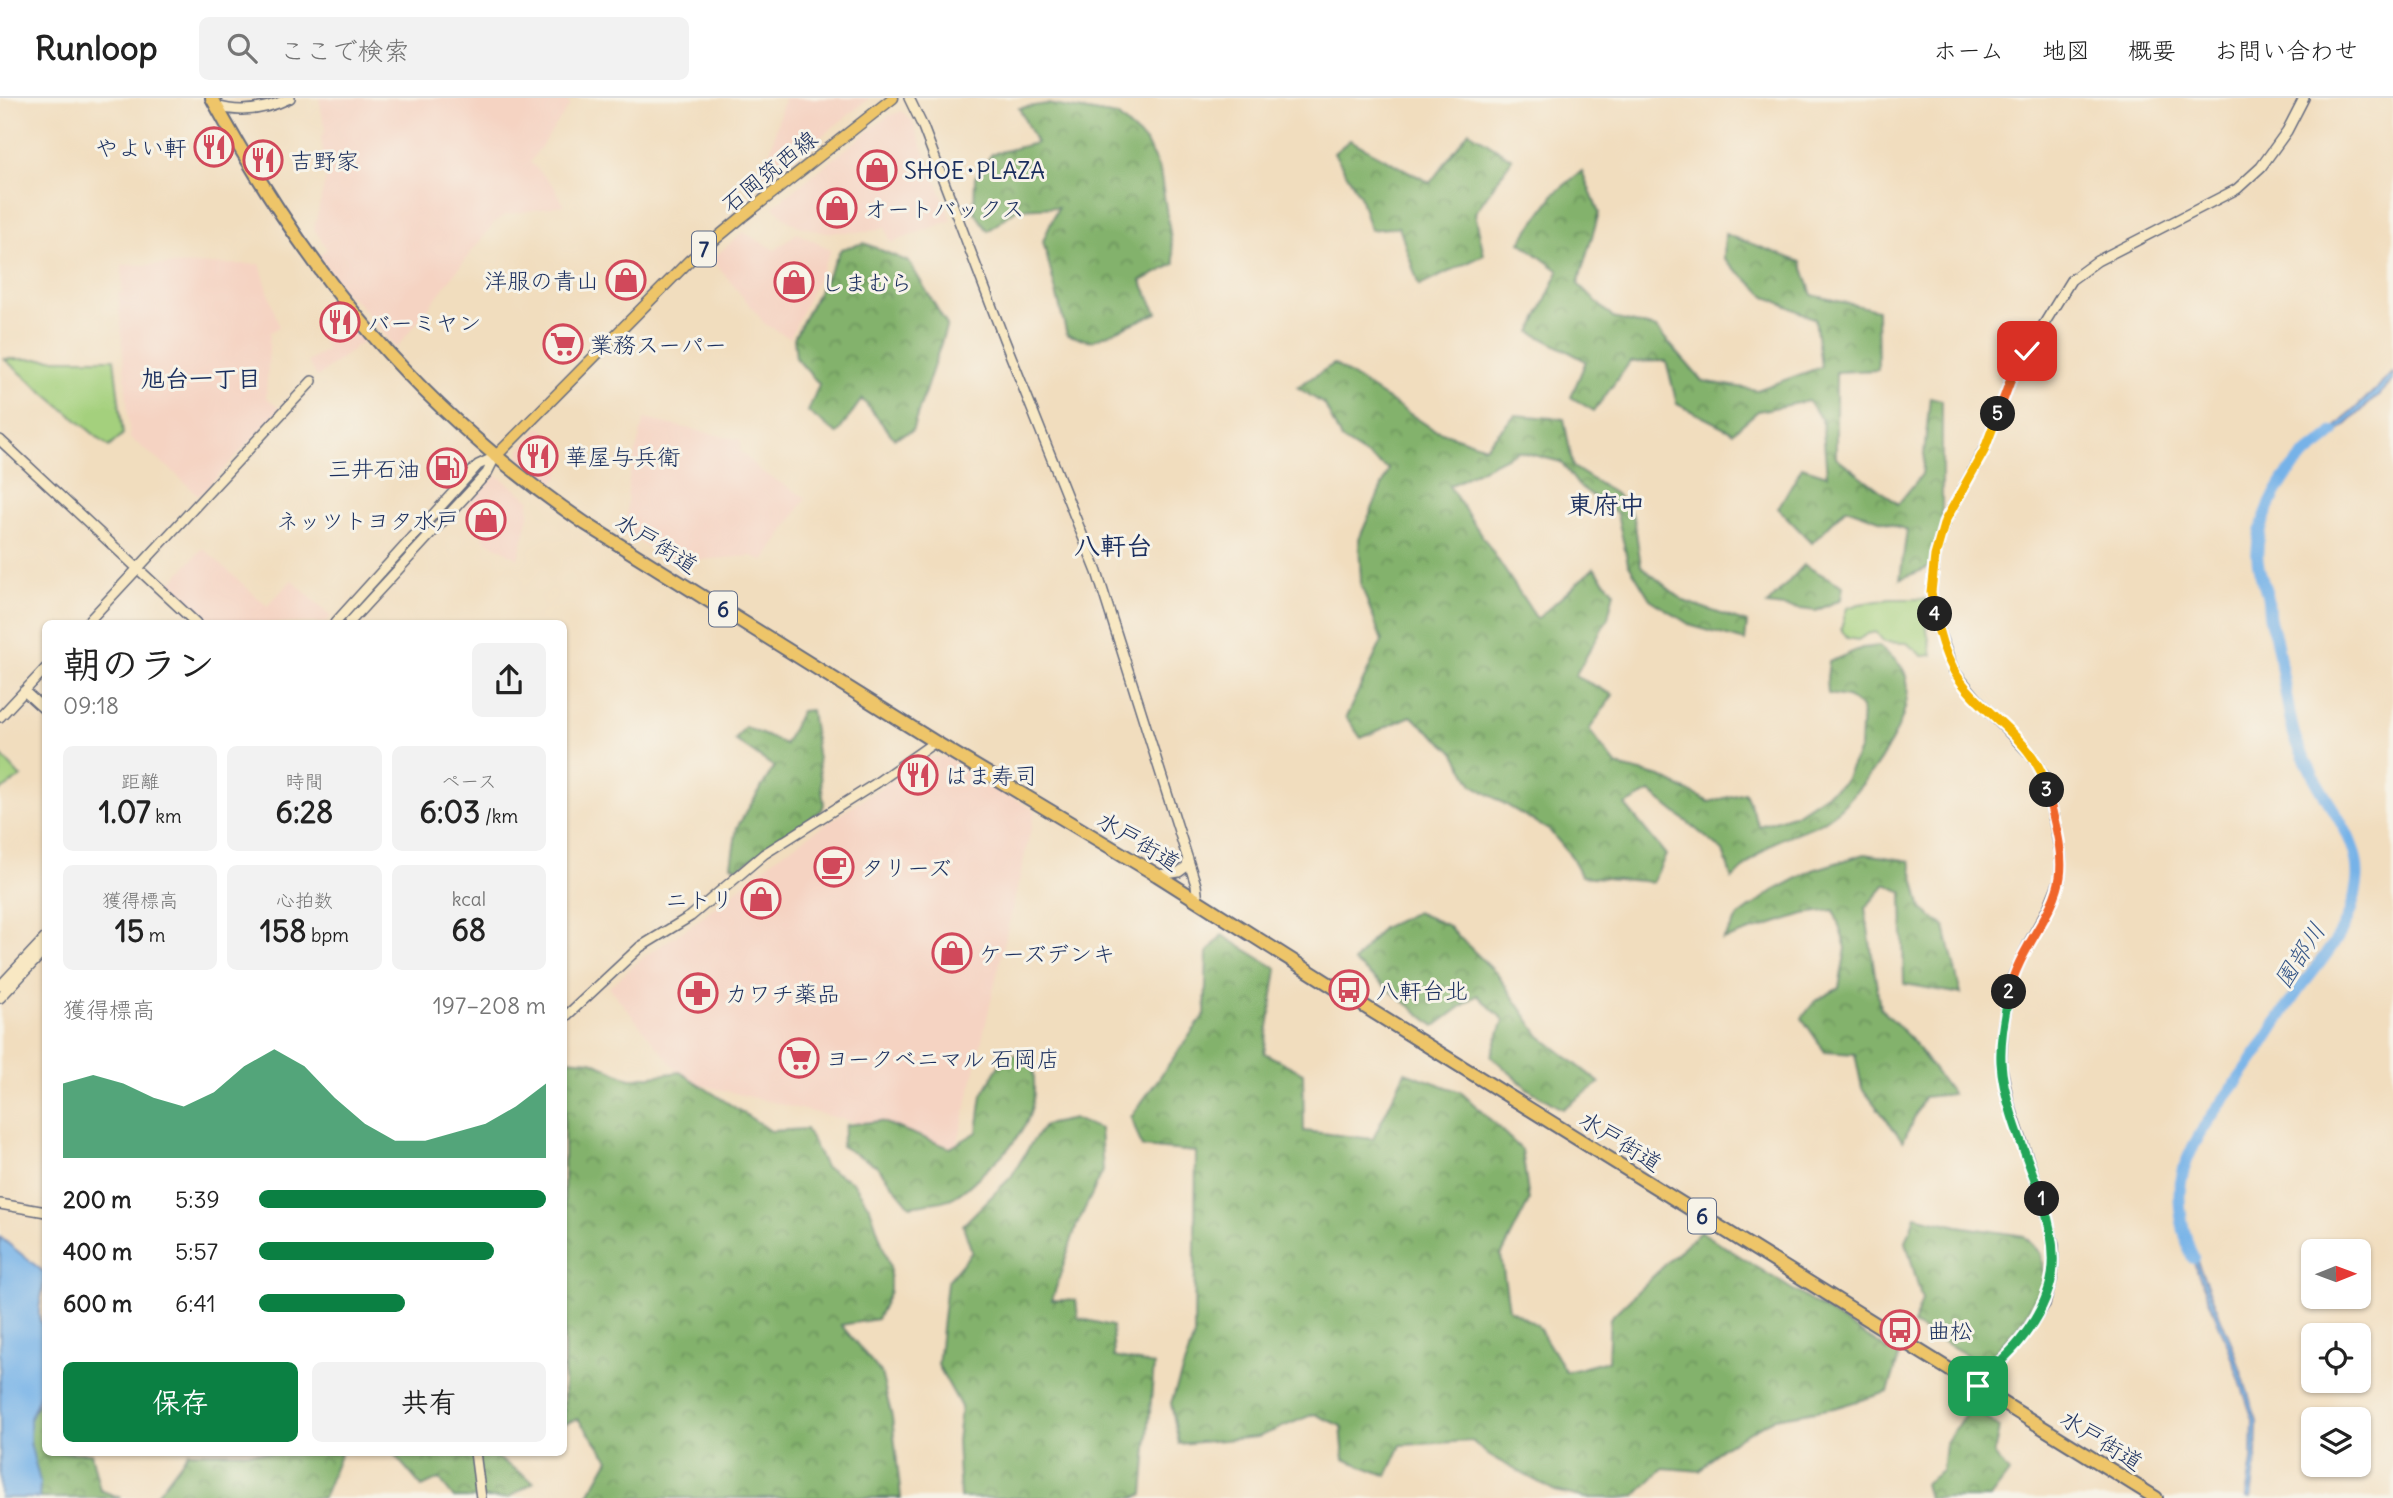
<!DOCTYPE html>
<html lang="ja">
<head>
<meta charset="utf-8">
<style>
	body { margin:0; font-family:Delius,"Klee One",sans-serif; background:#f2f2f2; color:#222; height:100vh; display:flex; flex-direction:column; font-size:26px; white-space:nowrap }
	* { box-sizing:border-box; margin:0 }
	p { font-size:23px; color:#767676 }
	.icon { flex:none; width:38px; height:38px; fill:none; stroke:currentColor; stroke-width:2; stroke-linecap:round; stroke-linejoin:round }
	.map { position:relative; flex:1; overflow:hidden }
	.panel { position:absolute; left:42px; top:522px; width:525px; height:836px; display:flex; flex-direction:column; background:#fff; border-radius:10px; box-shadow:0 2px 5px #0004 }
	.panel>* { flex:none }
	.needle { width:46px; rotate:89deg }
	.tools { position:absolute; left:2301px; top:1141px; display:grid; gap:14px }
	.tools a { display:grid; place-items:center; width:70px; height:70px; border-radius:10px; background:#fff; box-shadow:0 2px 5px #0004; font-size:35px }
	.pin { position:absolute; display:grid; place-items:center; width:60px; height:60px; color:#fff; margin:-30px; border-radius:14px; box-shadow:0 4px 10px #0006 }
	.km { position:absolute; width:35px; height:35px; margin:-18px; border-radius:50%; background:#222; color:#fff; font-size:19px; line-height:35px; text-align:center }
	.round { display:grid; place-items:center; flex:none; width:74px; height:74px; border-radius:10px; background:#f2f2f2 }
	.head { display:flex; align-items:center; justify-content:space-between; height:119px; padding:0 21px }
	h1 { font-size:38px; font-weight:800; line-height:52px }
	.metrics { display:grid; grid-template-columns:repeat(3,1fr); gap:10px; height:119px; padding:7px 21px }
	.metrics div { display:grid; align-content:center; border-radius:10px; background:#f2f2f2; text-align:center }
	.metrics b { font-size:30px; font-weight:800 }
	.metrics small { font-size:19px; font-weight:400 }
	.metrics p { font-size:19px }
	.chart { height:196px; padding:14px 21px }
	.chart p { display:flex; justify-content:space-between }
	.chart svg { width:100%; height:126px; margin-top:7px; fill:#0b8043; opacity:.7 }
	.cta { display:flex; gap:14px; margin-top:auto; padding:14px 21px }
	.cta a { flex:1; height:80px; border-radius:10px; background:#0b8043; color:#fff; font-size:28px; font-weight:800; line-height:80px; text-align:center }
	.cta a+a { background:#f2f2f2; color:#222 }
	ul { padding:0 21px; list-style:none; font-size:23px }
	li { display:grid; grid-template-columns:112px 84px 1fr; align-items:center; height:52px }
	li i { height:18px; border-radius:9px; background:#0b8043 }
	header { display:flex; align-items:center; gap:42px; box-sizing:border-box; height:98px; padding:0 35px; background:#fff; border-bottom:2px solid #e0e0e0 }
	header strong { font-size:33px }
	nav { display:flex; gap:38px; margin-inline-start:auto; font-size:24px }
	.search { width:490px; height:63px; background:#f2f2f2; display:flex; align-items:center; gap:18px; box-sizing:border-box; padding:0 24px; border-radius:10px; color:#767676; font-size:26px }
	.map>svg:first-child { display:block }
</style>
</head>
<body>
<header>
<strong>Runloop</strong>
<div class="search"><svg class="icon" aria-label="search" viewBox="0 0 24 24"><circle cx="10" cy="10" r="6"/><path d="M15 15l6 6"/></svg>ここで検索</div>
<nav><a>ホーム</a><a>地図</a><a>概要</a><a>お問い合わせ</a></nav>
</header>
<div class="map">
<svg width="2393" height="1400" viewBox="0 0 2393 1400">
	<defs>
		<pattern id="forest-crowns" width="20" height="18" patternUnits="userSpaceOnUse" patternTransform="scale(1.75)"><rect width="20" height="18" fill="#83b26c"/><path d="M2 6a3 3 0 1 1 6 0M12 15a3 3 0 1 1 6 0" fill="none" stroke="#6a915c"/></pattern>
	</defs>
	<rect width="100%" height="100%" fill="#f7f3e8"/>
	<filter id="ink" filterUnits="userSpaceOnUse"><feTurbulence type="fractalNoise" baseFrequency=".0143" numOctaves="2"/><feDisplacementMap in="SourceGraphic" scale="14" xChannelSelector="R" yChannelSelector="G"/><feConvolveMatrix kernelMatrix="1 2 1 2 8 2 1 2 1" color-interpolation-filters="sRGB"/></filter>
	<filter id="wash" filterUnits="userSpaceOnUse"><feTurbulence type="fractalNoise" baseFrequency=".00686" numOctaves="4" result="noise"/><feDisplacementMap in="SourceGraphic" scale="28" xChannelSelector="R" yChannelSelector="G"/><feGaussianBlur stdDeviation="1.57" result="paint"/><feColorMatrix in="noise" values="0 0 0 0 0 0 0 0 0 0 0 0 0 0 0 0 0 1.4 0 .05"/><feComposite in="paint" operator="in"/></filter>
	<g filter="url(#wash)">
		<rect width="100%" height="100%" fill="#f1ddbe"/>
		<path fill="#f5d3c2" d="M319,0H565L570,7L530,64L554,88L564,107L504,117L494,125L396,251L359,206L342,192L318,158L327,151L314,131L326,78L321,39L325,33Z
			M784,0H870L762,85Z
			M902,13L912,23L952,122L891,145L885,129L867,134H822L799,128L787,122L773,108L888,18Z
			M743,134L775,152L797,135L831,152L790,240L765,226L712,161Z
			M260,166L279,229L270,234L266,299L280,311L199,398L169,370L130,340L118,195H122V167Z
			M339,208L366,241L317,279L308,264L327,251L313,230Z
			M644,321L741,342L740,353L759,372L806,400L764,463L752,458L672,464L626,436L628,385Z
			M540,329L562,347L559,378L551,388L520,363V351Z
			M497,377L529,401V418L518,461L484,441L465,409Z
			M203,450L267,508L292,482L331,519L325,525H204L166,490Z
			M927,658L947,659L1035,713L957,1049L685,983L609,889L645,858L692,827L777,759Z"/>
		<path fill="url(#forest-crowns)" stroke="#4f7065" stroke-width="2" d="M1047,6L1117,18L1146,44L1160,73L1175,166L1141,183L1157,215L1092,243L1067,237L1043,143L1058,109L1017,111L988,133L974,113L975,79L992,56L1036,45L1019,10Z
			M1469,33L1512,61L1475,115L1484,157L1419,188L1399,129L1370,132L1360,98L1334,55L1350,42L1430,85Z
			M1582,73L1599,115L1578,186L1613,220L1656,230L1702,283L1757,292L1821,269L1815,221L1767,199L1724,161L1725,136L1801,164L1812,197L1877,212L1878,272L1836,274V359L1898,406L1922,376L1930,299L1942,302V445L1928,470L1900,481L1907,432L1846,410L1812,445L1778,410L1802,369L1827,377L1822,322L1808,303L1758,313L1733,334L1677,306L1666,263L1630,264L1594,313L1571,299L1586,263L1531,234L1559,173L1520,144L1555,95Z
			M864,145L909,164L947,227L912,333L894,340L862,301L837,336L808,314L819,286L796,260L794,240L841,151Z
			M1334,266L1433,331L1485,349L1515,317L1564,321L1573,369L1617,397L1634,420L1641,468L1684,503L1747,525L1745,543L1692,528L1650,501L1628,465L1617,416L1578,387L1561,364L1518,353L1449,388L1537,521L1594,470L1614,494L1608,520L1575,578L1613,597L1589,632L1617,668L1661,679L1709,704L1745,695L1759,728L1796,716L1844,684L1860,650L1862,609L1847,599L1828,596L1827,580L1829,564L1862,550L1879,548C1887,555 1897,562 1903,571C1926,612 1859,699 1827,721C1813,731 1793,734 1777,743C1761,751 1746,769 1732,781L1723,753L1650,694L1625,707L1666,757L1653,784L1581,778L1572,759L1550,733L1473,687L1454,654L1411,618L1361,640L1346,619L1382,543L1361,487L1359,441L1389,372L1341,341L1325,307L1297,289Z
			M1804,467L1843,488L1841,501L1816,513L1767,507Z
			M811,612L824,706L822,712L738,770L731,767L737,729L774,669L735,642L745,629L785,646L801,613Z
			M1865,756L1910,763L1922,811L1945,829L1961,896L1904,886L1902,794L1886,786L1865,810L1880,910L1907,936L1952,996L1924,999L1903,1043L1862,990L1855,956L1825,954L1802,920L1815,903L1839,890L1846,850L1834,812L1804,816L1723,842L1738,819L1773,793L1813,772Z
			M1416,814L1447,827L1497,876L1540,938L1600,985L1562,1011L1528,991L1491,958L1504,922L1477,897L1435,928L1354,864L1382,830Z
			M1222,837L1277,871L1264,955L1303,975L1304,1033L1373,1041L1405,974L1461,994L1522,1052L1529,1103L1501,1158L1509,1211L1537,1227L1566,1274L1608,1263L1610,1220L1700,1133L1899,1259L1888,1294L1834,1310L1775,1320L1721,1350L1700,1373L1663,1370L1635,1398L1620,1400H1586L1555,1393L1488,1357L1472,1343L1401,1347L1387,1378L1344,1361L1341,1328L1314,1316L1258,1339L1179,1346L1171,1305L1194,1239L1196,1054L1142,1049L1131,1019L1205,916L1207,855Z
			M1020,955L1031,958C1042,1013 1025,1037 986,1072C977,1080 968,1091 957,1097C946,1105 923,1105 910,1108L877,1068L841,1048L846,1027L880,1023L950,1050L977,1034L982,997L1003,960Z
			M564,961L592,963L630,981L680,974L771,1033L806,1031L825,1069L853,1084L870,1110L890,1169V1193L877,1221L841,1227L881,1275L892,1319L901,1400H587L609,1361L578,1321L564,1326Z
			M1074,1021L1100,1031L1103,1073L1076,1129L1052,1202H1076L1078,1220L1112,1228L1114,1259L1154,1267L1143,1396L1134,1400H960L957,1343L961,1309L938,1267L947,1184L972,1154L963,1127L1011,1079L1032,1044L1045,1027Z
			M1915,1118L1958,1128L2024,1138L2041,1156L2044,1183L2024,1220L1985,1267L1913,1227L1922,1202L1906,1144Z
			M45,1298L46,1354L91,1355L100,1392L121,1400H33L29,1319Z
			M1971,1307L1999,1330L1994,1356L2009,1375L1990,1400H1928L1924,1386L1942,1373L1945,1346Z
			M188,1355V1354L341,1355L323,1400H154Z
			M393,1355H490L534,1384L508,1400H454L439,1381L422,1389Z"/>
		<path fill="#a4d07d" stroke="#60806e" stroke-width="2" d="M4,261H114L123,336L109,349Z
			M1890,501H1926L1925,522L1932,557L1922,558L1907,545L1884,544L1876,534L1867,536L1858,542L1847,540L1841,531L1847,510L1859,506Z
			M0,656L21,679L0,693Z"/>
		<path fill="#76b2e8" stroke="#4870a3" stroke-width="2" d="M2393,275V282L2386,290L2324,347L2320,344Z
			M0,1139L45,1175C46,1193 31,1215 45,1231V1285L30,1320V1345L40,1384L39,1400H0Z
			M2188,1142L2233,1249L2257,1323L2256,1364L2251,1400H2246L2252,1363L2253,1322L2229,1250L2187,1148Z"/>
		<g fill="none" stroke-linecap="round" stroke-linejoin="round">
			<path stroke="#76b2e8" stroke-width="12" d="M2193,1160C2184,1139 2176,1105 2181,1083C2189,1038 2231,995 2256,957C2271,934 2284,912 2300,890C2327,855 2351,831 2357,785C2362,745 2331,712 2314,679C2308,665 2298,650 2294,636C2286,605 2283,573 2276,542C2275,535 2271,529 2270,522C2268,514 2269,504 2267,496C2264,486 2259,476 2258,465C2253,432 2278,383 2301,361C2312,351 2324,344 2334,334"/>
		</g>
	</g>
	<g filter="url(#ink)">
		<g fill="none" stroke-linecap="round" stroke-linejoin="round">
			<g stroke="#666c80" stroke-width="12">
				<path id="secondary" d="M909,0L923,29L1004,241L1097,474L1196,787L1198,803
					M216,8C242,16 267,11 290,0
					M0,342L196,525
					M87,525L312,283
					M335,525L478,367L495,359
					M349,525L487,375L495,359
					M24,593L46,613
					M0,619L46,570
					M1158,777L1179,774L1187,768L1188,761
					M0,888L46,839
					M0,900L46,851
					M564,920L640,849L691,818L764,756L875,686L935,644
					M0,1106L46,1114
					M1978,1288L1986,1277L2018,1245L2045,1206L2053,1178L2054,1148L2045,1110L2009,1005L2001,966L2003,928L2012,880L2031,841L2049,808L2060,781L2061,758L2045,679L2031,657L1978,602L1954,573L1937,529L1931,494L1935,458L1945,423L1986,348L2012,278L2071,182L2097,163L2237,91L2261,69L2287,33L2304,0
					M475,1354L481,1400"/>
			</g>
			<g stroke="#666c80" stroke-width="13">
				<path id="primary" d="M495,359L689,163L742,119L893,0"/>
			</g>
			<g stroke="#666c80" stroke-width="16">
				<path id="highway" d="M212,0C308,177 419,312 586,426L935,644L1157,777L1375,915L2156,1400"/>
			</g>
			<use href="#secondary" stroke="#f8e8c3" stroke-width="9"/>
			<use href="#primary" stroke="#eec569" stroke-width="10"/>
			<use href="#highway" stroke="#eec569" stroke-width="12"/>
		</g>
	</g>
	<g fill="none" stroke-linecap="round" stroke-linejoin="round" filter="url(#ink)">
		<g stroke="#fff" stroke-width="14">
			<path id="split-1" d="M1978,1288C1990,1271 2006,1260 2019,1244C2058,1195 2061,1159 2042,1101"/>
		</g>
		<g stroke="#fff" stroke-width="14">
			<path id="split-2" d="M2009,894C2005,917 2000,940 2001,964C2003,1005 2028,1061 2042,1101"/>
		</g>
		<g stroke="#fff" stroke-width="14">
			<path id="split-3" d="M2009,894C2018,852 2055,816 2060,779C2064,750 2053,720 2047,692"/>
		</g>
		<g stroke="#fff" stroke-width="14">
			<path id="split-4" d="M1935,516C1938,534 1945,556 1954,573C1979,616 2037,641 2047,692"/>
		</g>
		<g stroke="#fff" stroke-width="14">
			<path id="split-5" d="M1935,516L1931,494L1935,458L1945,423L1984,353L1998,316"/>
		</g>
		<g stroke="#fff" stroke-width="14">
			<path id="split-6" d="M1998,316L2012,278L2027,253"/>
		</g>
		<use href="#split-1" stroke="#22a559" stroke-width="9"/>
		<use href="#split-2" stroke="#22a559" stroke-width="9"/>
		<use href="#split-3" stroke="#f0652b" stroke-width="9"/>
		<use href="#split-4" stroke="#f5b400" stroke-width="9"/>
		<use href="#split-5" stroke="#f5b400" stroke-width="9"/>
		<use href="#split-6" stroke="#f0652b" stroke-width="9"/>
	</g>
	<defs>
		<g id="restaurant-ring" transform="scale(2.0125)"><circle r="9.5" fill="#f7f3e8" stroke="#d1495b" stroke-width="1.5"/><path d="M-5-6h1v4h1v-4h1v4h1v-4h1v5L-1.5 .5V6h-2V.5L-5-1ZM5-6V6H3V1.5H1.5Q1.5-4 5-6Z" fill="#d1495b"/></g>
		<g id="shop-ring" transform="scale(2.0125)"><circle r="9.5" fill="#f7f3e8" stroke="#d1495b" stroke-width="1.5"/><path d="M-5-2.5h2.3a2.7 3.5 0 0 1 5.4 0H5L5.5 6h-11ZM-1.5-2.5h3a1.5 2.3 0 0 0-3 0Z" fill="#d1495b"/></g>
		<g id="supermarket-ring" transform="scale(2.0125)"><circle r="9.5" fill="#f7f3e8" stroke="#d1495b" stroke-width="1.5"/><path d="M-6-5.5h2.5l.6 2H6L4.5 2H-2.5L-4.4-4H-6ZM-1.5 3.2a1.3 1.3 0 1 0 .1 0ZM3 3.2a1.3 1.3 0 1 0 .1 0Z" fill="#d1495b"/></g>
		<g id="fuel-ring" transform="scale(2.0125)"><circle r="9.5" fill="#f7f3e8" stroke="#d1495b" stroke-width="1.5"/><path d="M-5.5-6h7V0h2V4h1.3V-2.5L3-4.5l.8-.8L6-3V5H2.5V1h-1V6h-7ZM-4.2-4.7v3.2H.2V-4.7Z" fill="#d1495b"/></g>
		<g id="cafe-ring" transform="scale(2.0125)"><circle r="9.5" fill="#f7f3e8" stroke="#d1495b" stroke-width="1.5"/><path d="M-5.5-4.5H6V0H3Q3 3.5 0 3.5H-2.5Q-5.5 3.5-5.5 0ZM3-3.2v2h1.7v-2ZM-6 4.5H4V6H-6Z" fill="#d1495b"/></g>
		<g id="bus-ring" transform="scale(2.0125)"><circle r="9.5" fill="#f7f3e8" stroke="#d1495b" stroke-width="1.5"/><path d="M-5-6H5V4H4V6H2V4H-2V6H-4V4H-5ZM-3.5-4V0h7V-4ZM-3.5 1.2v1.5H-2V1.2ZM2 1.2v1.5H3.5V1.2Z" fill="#d1495b"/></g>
		<g id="pharmacy-ring" transform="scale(2.0125)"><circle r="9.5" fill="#f7f3e8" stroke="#d1495b" stroke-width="1.5"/><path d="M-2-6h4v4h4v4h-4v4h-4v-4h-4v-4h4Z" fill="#d1495b"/></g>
	</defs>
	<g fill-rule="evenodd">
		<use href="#restaurant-ring" x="214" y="49"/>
		<use href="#restaurant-ring" x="263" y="62"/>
		<use href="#shop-ring" x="877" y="72"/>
		<use href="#shop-ring" x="837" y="110"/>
		<use href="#shop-ring" x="626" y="182"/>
		<use href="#shop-ring" x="794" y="184"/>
		<use href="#restaurant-ring" x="340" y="224"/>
		<use href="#supermarket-ring" x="563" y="246"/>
		<use href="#restaurant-ring" x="538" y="358"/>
		<use href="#fuel-ring" x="447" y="370"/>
		<use href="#shop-ring" x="486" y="422"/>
		<use href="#restaurant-ring" x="918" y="677"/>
		<use href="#cafe-ring" x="834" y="769"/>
		<use href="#shop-ring" x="761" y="801"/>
		<use href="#shop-ring" x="952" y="855"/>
		<use href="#bus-ring" x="1349" y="892"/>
		<use href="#pharmacy-ring" x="698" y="895"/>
		<use href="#supermarket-ring" x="799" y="960"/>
		<use href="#bus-ring" x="1900" y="1232"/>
	</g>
	<g text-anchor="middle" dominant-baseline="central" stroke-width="6" stroke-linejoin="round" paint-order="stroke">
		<g fill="#f7f3e8" stroke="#5d6a87" stroke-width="2">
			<rect x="692" y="133.5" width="24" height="35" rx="5"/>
			<rect x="709" y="493.5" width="28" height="35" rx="5"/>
			<rect x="1688" y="1100.5" width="28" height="35" rx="5"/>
		</g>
		<g font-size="21" font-weight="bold" fill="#1b2f5e">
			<text x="704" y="151">7</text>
			<text x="723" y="511">6</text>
			<text x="1702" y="1118">6</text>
		</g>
		<g font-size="23" fill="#1b2f5e" stroke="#f7f3e8" text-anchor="start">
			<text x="187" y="49" text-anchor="end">やよい軒</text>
			<text x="290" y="62">吉野家</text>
			<text x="904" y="72">SHOE･PLAZA</text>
			<text x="864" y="110">オートバックス</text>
			<text x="599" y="182" text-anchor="end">洋服の青山</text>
			<text x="821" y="184">しまむら</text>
			<text x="367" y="224">バーミヤン</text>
			<text x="590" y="246">業務スーパー</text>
			<text x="565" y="358">華屋与兵衛</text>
			<text x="420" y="370" text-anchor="end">三井石油</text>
			<text x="459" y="422" text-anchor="end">ネッツトヨタ水戸</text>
			<text x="945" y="677">はま寿司</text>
			<text x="861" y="769">タリーズ</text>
			<text x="734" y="801" text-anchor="end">ニトリ</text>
			<text x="979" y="855">ケーズデンキ</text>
			<text x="1376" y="892">八軒台北</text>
			<text x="725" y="895">カワチ薬品</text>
			<text x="826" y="960">ヨークベニマル 石岡店</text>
			<text x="1927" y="1232">曲松</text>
		</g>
		<g font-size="23" fill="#1b2f5e" stroke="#f7f3e8">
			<text transform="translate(769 73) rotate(-39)">石岡筑西線</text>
			<text transform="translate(657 445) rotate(32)">水戸街道</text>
			<text transform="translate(1139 743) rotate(31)">水戸街道</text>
			<text transform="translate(1621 1043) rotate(32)">水戸街道</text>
			<text transform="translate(2102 1342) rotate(32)">水戸街道</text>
		</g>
		<g font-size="24" font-weight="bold" fill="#1b2f5e" stroke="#f7f3e8">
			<text x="201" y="280">旭台一丁目</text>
		</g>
		<g font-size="24" font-style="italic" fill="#365687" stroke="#f7f3e8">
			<text transform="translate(2299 857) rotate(-57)">園部川</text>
		</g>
		<g font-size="26" font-weight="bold" fill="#1b2f5e" stroke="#f7f3e8">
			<text x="1606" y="406">東府中</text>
			<text x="1113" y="447">八軒台</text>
		</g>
	</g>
</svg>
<div class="tools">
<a><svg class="needle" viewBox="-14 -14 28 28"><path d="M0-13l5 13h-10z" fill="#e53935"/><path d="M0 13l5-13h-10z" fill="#767676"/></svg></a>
<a><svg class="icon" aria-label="locate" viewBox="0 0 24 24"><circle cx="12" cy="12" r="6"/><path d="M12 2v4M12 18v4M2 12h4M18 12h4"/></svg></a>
<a><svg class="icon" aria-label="layers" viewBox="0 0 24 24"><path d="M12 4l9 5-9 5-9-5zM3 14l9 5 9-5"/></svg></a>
</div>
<div class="pin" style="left:1978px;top:1288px;background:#1e9e55"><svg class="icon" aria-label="arrive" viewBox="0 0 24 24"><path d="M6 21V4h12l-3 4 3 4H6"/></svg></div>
<div class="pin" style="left:2027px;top:253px;background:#d93025"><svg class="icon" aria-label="check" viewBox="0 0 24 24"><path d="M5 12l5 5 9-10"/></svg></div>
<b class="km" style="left:2042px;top:1101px">1</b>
<b class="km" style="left:2009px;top:894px">2</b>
<b class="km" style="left:2047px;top:692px">3</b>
<b class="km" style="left:1935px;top:516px">4</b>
<b class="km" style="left:1998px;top:316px">5</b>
<section class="panel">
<div class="head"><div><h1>朝のラン</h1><p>09:18</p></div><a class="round"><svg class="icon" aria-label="share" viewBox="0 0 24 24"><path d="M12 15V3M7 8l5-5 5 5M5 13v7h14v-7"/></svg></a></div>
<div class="metrics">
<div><p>距離</p><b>1.07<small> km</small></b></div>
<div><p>時間</p><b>6:28</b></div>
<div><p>ペース</p><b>6:03<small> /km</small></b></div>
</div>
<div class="metrics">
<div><p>獲得標高</p><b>15<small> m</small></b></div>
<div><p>心拍数</p><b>158<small> bpm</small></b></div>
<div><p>kcal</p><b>68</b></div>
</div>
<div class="chart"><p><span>獲得標高</span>197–208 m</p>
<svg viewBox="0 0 160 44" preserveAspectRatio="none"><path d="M0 44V18L10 15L20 18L30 23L40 26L50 21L60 12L70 6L80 12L90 23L100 32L110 38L120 38L130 35L140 32L150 26L160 18V44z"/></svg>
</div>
<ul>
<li><b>200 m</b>5:39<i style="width:100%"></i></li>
<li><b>400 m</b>5:57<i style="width:82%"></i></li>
<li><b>600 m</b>6:41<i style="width:51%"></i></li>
</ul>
<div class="cta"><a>保存</a><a>共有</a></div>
</section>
</div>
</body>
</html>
